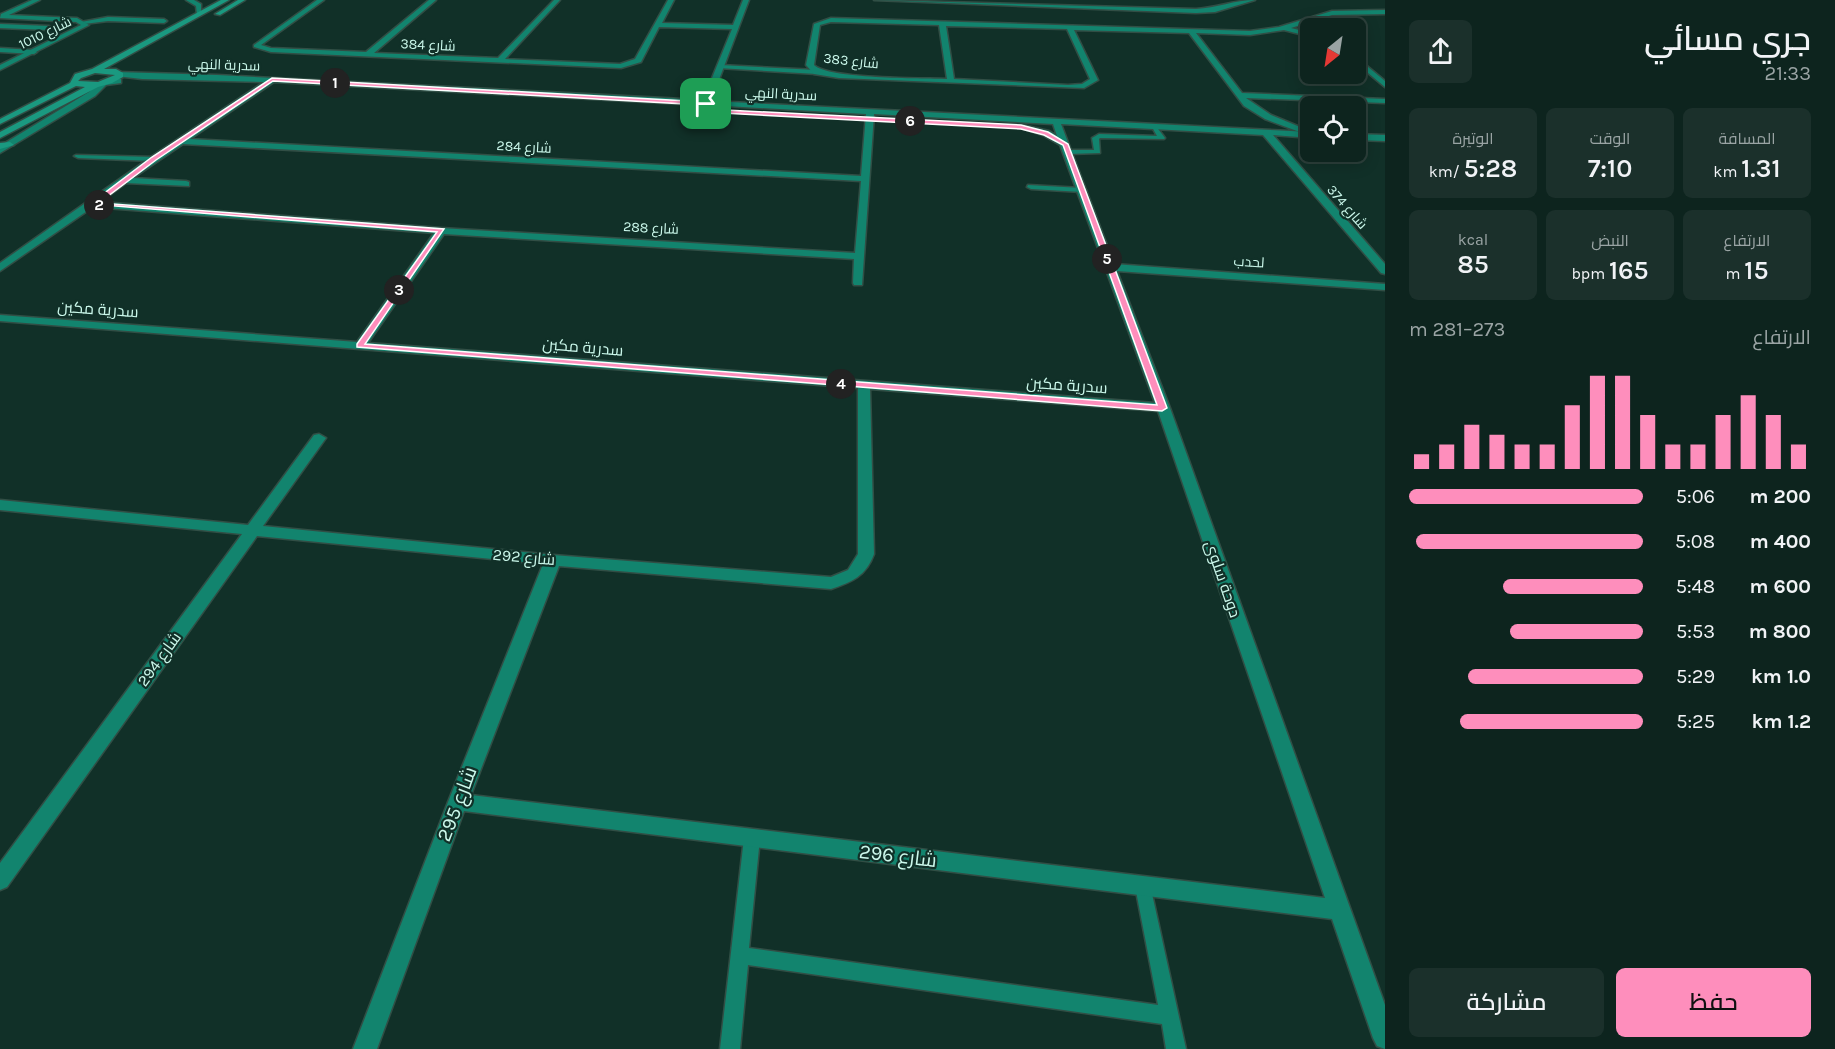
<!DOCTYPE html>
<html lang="ar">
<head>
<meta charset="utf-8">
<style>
	body { margin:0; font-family:Karla,Cairo,sans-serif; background:#1b302b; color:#f1f3f6; direction:rtl; height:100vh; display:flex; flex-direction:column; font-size:22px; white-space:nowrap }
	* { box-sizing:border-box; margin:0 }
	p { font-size:20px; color:#9aa4a4 }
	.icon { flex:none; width:33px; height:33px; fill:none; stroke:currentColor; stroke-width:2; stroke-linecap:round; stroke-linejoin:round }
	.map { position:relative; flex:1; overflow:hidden; direction:ltr }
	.details { display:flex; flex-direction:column; background:#0d241e; width:450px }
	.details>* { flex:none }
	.needle { width:39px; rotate:210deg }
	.buttons { position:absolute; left:1300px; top:18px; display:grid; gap:12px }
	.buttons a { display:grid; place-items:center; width:66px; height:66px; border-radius:9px; background:#0d241e; box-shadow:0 3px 15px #0003,0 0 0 2px #2d413c; font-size:30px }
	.pin { position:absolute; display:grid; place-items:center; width:51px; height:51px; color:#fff; margin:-26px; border-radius:12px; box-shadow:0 3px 9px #0006 }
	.km { position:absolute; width:30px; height:30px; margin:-15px; border-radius:50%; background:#222; color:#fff; font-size:16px; line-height:30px; text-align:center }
	.round { display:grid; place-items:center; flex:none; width:63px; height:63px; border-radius:9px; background:#1b302b }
	.head { display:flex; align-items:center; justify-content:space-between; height:102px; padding:0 24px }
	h1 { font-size:33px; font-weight:600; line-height:45px }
	.figures { display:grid; grid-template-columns:repeat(3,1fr); gap:9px; height:102px; padding:6px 24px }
	.figures div { display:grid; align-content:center; border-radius:9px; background:#1b302b; text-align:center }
	.figures b { font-size:26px; font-weight:600 }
	.figures small { font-size:16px; font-weight:400 }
	.figures p { font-size:16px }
	.chart { height:168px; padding:12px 24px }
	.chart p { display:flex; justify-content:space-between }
	.chart svg { width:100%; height:108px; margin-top:6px; stroke:#fe8ebc; stroke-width:6 }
	.action { display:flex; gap:12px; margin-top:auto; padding:12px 24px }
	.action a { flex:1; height:69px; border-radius:9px; background:#fe8ebc; color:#111; font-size:24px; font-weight:600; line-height:69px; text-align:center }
	.action a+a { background:#1b302b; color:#f1f3f6 }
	ul { padding:0 24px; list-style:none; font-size:20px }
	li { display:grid; grid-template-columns:96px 72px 1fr; align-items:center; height:45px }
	li i { height:15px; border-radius:8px; background:#fe8ebc }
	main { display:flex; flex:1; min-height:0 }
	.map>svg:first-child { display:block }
</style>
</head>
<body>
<main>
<section class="details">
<div class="head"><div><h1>جري مسائي</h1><p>21:33</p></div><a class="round"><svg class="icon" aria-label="share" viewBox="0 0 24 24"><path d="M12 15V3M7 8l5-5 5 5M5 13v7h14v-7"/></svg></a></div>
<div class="figures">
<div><p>المسافة</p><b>1.31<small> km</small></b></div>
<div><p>الوقت</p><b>7:10</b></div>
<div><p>الوتيرة</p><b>5:28<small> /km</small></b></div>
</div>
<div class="figures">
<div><p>الارتفاع</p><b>15<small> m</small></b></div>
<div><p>النبض</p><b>165<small> bpm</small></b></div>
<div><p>kcal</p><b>85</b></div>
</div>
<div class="chart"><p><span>الارتفاع</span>273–281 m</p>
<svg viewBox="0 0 160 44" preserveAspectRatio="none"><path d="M5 44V38M15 44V34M25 44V26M35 44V30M45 44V34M55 44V34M65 44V18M75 44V6M85 44V6M95 44V22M105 44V34M115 44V34M125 44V22M135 44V14M145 44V22M155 44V34"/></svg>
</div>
<ul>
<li><b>200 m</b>5:06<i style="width:100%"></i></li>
<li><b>400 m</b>5:08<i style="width:97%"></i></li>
<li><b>600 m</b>5:48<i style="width:60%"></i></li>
<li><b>800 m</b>5:53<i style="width:57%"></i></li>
<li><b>1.0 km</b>5:29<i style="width:75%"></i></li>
<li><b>1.2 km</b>5:25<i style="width:78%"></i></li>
</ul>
<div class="action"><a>حفظ</a><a>مشاركة</a></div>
</section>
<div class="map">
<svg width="1385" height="1049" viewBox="0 0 1385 1049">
	<rect width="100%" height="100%" fill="#113028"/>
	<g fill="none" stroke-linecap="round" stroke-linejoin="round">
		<g stroke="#314e45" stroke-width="3">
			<path id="lane" d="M108,17L164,19L167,21L164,23L108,21L84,24L81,22Z
				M0,24L49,26L52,28L49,30L0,28Z
				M0,48L34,50L37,52L34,54L0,52Z
				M720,65L817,70L820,72L817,74L718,68Z
				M1155,125L1165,138L1164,139L1100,138L1099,139L1100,153L1068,154L1065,152L1068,150H1094L1092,138L1099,134L1157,136L1152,127Z
				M76,155L154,157L158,159L154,161L78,158L74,156Z
				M1028,185L1082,188L1086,190L1082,192L1031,189L1027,187Z
				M752,831L758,833L760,838L749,948L1158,1005L1135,886L1137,880L1143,878L1149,880L1186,1049H1166L1162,1024L748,965L740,1049H720L744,838L746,833Z"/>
		</g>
		<g stroke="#314e45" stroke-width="3">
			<path id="street" d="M32,0H40L9,15L77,18L89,25L0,70V65L81,25L76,22L0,18L1,14Z
				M186,0H194L201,4V15H197L196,6Z
				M317,0H324L261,45L271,48L366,52L429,0H436L374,53L498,58L554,0H560L505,59L620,64L635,59L668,0H674L662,23L733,25L743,0H749L711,101L1311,132V138L1273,135L1385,264V274L1381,273L1263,135L1061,124L1114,264L1385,284V290L1117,271L1170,408L1385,1005V1049L1377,1046L1373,1038L1332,919L464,811L377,1049H353L448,802L543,564L257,536L7,887L0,890V863L242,534L0,510V500L248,525L314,435L319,434L326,438L263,526L553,555L831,577L848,570L858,554V388L0,321V315L357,342L434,233L93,207L0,271V263L151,157L264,82L142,79L116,76V72L217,75L703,100L732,29L659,27L641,62L621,68L271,52L254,47V45ZM274,82L701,105L699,111L703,113H706L709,105L866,114L861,176L190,139ZM874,114L1053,124L1057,136L1049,131L1022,125L1018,127L1043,135L1060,145L1155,403L368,343L444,234L854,259L853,283L854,285H862ZM183,144L861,181L855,253L441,228L100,202L126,183L189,186V182L186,181L133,178ZM870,389L1158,411L1325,898L471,795L559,566L831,589C852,582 866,576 874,554Z
				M874,0L1196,9C1216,8 1235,0 1255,0L1215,12L1196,13Z
				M1385,10V14L1332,15L1291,28L1311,33V37L1284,30L1250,35L1196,33L1242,93L1385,99V103L1246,98L1271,115L1300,127V131H1297L1265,119L1244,106L1189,33L1074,30L1098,80L1084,88L839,78L814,74L806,65L814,24L831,18L1250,31L1279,27L1332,11ZM831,22L939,25L947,79C921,78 828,79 814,65L820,25ZM946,26L1067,29L1090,79L1082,84L1068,85L954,79Z
				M1356,57L1385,81V87L1356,63Z
				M118,79H121V83L106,85L95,96L0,153V146L89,92L101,81Z
				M1356,134L1385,135V141L1356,140Z"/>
		</g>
		<g stroke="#314e45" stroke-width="3">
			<path id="secondary" d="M221,0H229L104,69H116L123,73V77L112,83L98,87L0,138V132L85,87L76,86L0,124V119L70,83L75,74L92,69ZM95,73L115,75L98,82L78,81L81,78Z
				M238,0H245L220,15L215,14Z
				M0,143L10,142L14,145L0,149Z"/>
		</g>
		<use href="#lane" fill="#12846e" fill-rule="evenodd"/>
		<use href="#street" fill="#12846e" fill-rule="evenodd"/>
		<use href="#secondary" fill="#1a9980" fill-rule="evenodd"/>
	</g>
	<path fill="#fe8ebc" stroke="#fff" stroke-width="1.5" fill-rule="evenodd" d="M272,78L706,102L708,104L706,109L1021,125L1048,132L1068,144L1167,408L1162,411L357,347V344L437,232L90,204L152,157ZM273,81L703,105L700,111L703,112L1021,129L1044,135L1063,145L1157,405L365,344L444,229L99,203L156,160Z"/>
	<g text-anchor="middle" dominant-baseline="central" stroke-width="4.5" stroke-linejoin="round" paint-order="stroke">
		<g font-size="14" fill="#cbf8eb" stroke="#113028">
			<text transform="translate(45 33) rotate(-26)">شارع 1010</text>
			<text transform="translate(428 45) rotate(3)">شارع 384</text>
			<text transform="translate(851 61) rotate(6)">شارع 383</text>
			<text transform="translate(224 65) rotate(2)">سدرية النهي</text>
			<text transform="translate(781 94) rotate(3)">سدرية النهي</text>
			<text transform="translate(524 147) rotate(3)">شارع 284</text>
			<text transform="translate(1347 207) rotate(49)">شارع 374</text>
			<text transform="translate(651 228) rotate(3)">شارع 288</text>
			<text transform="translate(1249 262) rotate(4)">لحدب</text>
		</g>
		<g font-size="16" fill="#cbf8eb" stroke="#113028">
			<text transform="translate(98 309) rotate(4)">سدرية مكين</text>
			<text transform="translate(583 347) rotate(5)">سدرية مكين</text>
			<text transform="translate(1067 385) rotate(4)">سدرية مكين</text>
			<text transform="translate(524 557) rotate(5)">شارع 292</text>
			<text transform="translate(1223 579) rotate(71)">دوحة سلوى</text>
			<text transform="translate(159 659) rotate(-54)">شارع 294</text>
		</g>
		<g font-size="20" fill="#cbf8eb" stroke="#113028">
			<text transform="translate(457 804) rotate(-69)">شارع 295</text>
			<text transform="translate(898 856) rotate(7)">شارع 296</text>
		</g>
	</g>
</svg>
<div class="buttons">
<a><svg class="needle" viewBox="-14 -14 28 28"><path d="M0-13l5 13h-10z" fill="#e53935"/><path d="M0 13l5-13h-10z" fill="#9aa4a4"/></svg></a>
<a><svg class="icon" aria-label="locate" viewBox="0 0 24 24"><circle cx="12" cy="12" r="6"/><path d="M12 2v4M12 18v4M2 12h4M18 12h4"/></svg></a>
</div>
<div class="pin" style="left:706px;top:104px;background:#1e9e55"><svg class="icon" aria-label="arrive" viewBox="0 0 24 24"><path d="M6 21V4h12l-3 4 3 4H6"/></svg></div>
<b class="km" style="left:335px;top:83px">1</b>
<b class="km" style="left:99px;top:205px">2</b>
<b class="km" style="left:399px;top:290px">3</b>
<b class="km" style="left:841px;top:384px">4</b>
<b class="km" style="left:1107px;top:259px">5</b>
<b class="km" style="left:910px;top:121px">6</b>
</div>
</main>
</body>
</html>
